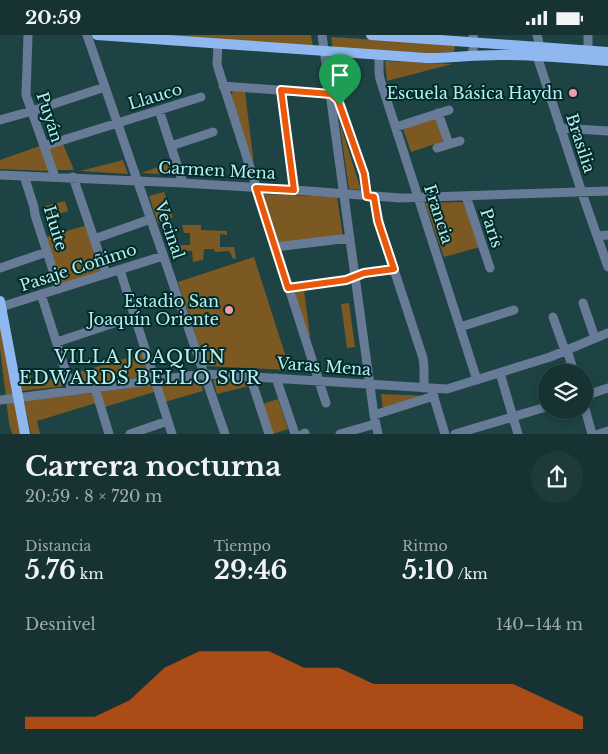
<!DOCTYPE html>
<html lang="es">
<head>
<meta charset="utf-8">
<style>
	body { margin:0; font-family:"Libre Baskerville",serif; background:#1f3a3b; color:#f1f3f6; height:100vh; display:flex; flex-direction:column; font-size:19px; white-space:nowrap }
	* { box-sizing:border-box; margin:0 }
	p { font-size:16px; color:#9eaaac }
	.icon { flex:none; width:28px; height:28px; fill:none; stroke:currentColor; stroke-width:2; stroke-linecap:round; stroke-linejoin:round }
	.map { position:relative; height:399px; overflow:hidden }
	.side { display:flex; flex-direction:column; background:#163233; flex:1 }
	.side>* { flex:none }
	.tools { position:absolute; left:538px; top:329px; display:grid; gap:10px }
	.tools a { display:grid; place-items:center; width:55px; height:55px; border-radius:50%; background:#163233; box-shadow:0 2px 8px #0003,0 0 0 1px #354d4e; font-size:25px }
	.pin { position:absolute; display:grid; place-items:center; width:42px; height:42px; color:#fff; margin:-51px -21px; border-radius:50% 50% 50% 0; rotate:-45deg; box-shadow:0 0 5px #0007 }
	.pin .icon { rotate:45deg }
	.round { display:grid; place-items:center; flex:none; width:52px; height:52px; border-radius:26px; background:#1f3a3b }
	.overview { display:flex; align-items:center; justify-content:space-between; height:85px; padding:0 25px }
	h1 { font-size:28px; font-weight:700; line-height:38px }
	.stats { display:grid; grid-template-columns:repeat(3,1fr); gap:8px; height:85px; padding:5px 25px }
	.stats div { display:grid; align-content:center }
	.stats b { font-size:25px; font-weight:700 }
	.stats small { font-size:14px; font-weight:400 }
	.stats p { font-size:14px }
	.chart { height:140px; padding:10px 25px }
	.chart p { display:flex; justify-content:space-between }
	.chart svg { width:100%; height:90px; margin-top:5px; fill:#ea580c; opacity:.7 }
	.status { display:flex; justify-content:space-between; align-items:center; height:35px; padding:0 25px; background:#163233; direction:ltr }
	.status svg { height:14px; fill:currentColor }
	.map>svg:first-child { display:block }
</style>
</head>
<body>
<div class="status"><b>20:59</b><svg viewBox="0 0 49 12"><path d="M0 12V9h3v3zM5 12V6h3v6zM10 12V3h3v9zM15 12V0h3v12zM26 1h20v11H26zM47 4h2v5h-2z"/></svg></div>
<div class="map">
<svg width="608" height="399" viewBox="0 0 608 399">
	<rect width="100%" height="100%" fill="#1e4344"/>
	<path fill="#7c5922" d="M165,0H311L313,12Z
		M331,2L455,10L454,17L431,18L333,14Z
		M385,26L452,29L387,46Z
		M233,56L245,57L254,129L231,62Z
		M436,82L444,106L411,117L403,94Z
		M339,85L361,155L349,154Z
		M63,109L74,135H56L48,113Z
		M40,111L49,136L0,134V125Z
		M123,125L128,139L80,136Z
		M173,127L177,140L141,138Z
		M164,157L173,182L158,188L149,161Z
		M263,159L337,162L343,201L278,209Z
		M65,166L68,176L49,182L45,171Z
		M466,167L480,212L444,222L425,168Z
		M87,190L102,237L60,250L44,203Z
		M182,190H201V195L227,196V200L220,199V212H234L236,223L233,224L230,217L228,216L215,217L214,214H204L203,225L193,227L192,216L175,215L173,210H190V198H184Z
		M254,222L290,335L206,331L178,247Z
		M304,255L310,301H308L295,258L296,256Z
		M349,268L355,312L347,313L341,269Z
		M0,278L23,399H12L9,388L0,313Z
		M144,318L151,341L22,356L19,338L29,335L33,348L65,341Z
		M200,343L203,356L161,368L157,356L105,372L100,357Z
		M213,345L247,347L249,351L217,359Z
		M93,358L96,368L37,386L40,399H31L24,366Z
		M381,359L431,361L383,376Z
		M278,364L288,394L273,399L263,369Z"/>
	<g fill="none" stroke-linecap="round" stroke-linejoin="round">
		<path stroke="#677b96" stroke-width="9" d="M28,0L26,60L55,142
			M87,0L225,399
			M322,0L374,380L378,399
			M537,0L540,12
			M588,0V16
			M218,9L217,29L219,36L326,368
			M379,20V37L380,44L477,345
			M472,21L474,8L473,0
			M537,21L583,161L608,232
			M223,51L331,59C336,62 338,65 341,71L362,134L365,145L367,161
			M281,55L295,155
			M438,78L449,109
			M161,81L183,148
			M0,85L32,76L105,52
			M396,92L449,75
			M560,93L608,96
			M44,111L201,62
			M171,111L213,97
			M437,113L460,106
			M0,140L183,148L295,155L400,163L608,156
			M24,141L34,172L35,180L59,254
			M73,142L106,239
			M374,161L381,195L423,323L424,332V353
			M466,161L490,233
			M597,201L608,200
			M94,204L151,184
			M275,212L350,203
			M0,233L47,217
			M120,235L172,399
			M289,253L346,245L365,238L394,234
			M41,259L72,356
			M583,268L595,303
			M1,272L163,221
			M553,282L563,310L569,321L574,338
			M460,292L514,275
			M57,307L135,281
			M500,338L518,399
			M250,341L269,399
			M276,343L295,399
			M95,353L109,399
			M432,356L445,399
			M584,361L608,353
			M0,365L204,339L447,354L550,322L608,298
			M584,370L592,399
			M374,380L434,361
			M130,399L168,386
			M303,399L305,398
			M340,399L375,389
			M455,399L546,372
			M599,399L608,396"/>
		<path stroke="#8eb8ef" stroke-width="10" d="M97,0L426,23C453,23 480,19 507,20C541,20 575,24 608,26
			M371,0L608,17
			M0,266L25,399"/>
	</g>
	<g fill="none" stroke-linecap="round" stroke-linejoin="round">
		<g stroke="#fff" stroke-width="10">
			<path id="route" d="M281,55L331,59L338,65L364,139L367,161L374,162L378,186L394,234L364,238L346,245L288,253L256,153L294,155Z"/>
		</g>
		<use href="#route" stroke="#ea580c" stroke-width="6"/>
	</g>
	<g fill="#f49aa1" stroke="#012a2a" stroke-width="2">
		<circle cx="573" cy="58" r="5"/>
		<circle cx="229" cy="275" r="5"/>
	</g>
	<g text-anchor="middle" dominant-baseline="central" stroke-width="4" stroke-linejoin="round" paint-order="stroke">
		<g font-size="16" fill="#b9eeed" stroke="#012a2a" text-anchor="end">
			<text x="563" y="58">Escuela Básica Haydn</text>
			<text x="219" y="266">Estadio San<tspan x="219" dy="18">Joaquín Oriente</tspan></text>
		</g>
		<g font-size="16" fill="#b9eeed" stroke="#012a2a">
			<text transform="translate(155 61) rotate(-17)">Llauco</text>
			<text transform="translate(50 82) rotate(72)">Puyán</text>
			<text transform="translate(581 108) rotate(72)">Brasilia</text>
			<text transform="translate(217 135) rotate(3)">Carmen Mena</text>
			<text transform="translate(439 179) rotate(72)">Francia</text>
			<text transform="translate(56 193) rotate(73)">Huite</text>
			<text transform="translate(492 193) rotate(72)">París</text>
			<text transform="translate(170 195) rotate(71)">Vecinal</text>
			<text transform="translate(78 232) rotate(-18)">Pasaje Coñimo</text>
			<text transform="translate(324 331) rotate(4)">Varas Mena</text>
		</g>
		<g font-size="18" letter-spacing="1" fill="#b9eeed" stroke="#012a2a">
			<text x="140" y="322">VILLA JOAQUÍN<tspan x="140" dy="21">EDWARDS BELLO SUR</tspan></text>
		</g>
	</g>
</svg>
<div class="tools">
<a><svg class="icon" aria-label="layers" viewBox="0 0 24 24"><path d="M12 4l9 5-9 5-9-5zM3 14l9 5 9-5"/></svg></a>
</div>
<div class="pin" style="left:340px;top:70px;background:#1e9e55"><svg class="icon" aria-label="arrive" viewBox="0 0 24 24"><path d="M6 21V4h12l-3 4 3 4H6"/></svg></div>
</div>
<section class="side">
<div class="overview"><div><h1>Carrera nocturna</h1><p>20:59 · 8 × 720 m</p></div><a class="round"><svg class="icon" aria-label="share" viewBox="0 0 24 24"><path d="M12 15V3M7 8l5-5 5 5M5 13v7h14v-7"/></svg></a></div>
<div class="stats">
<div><p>Distancia</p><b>5.76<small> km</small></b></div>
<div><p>Tiempo</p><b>29:46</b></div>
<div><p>Ritmo</p><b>5:10<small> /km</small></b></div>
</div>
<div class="chart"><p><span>Desnivel</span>140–144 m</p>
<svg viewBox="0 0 160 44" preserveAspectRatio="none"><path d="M0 44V38L10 38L20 38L30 30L40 14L50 6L60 6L70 6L80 14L90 14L100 22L110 22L120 22L130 22L140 22L150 30L160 38V44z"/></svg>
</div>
</section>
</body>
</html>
